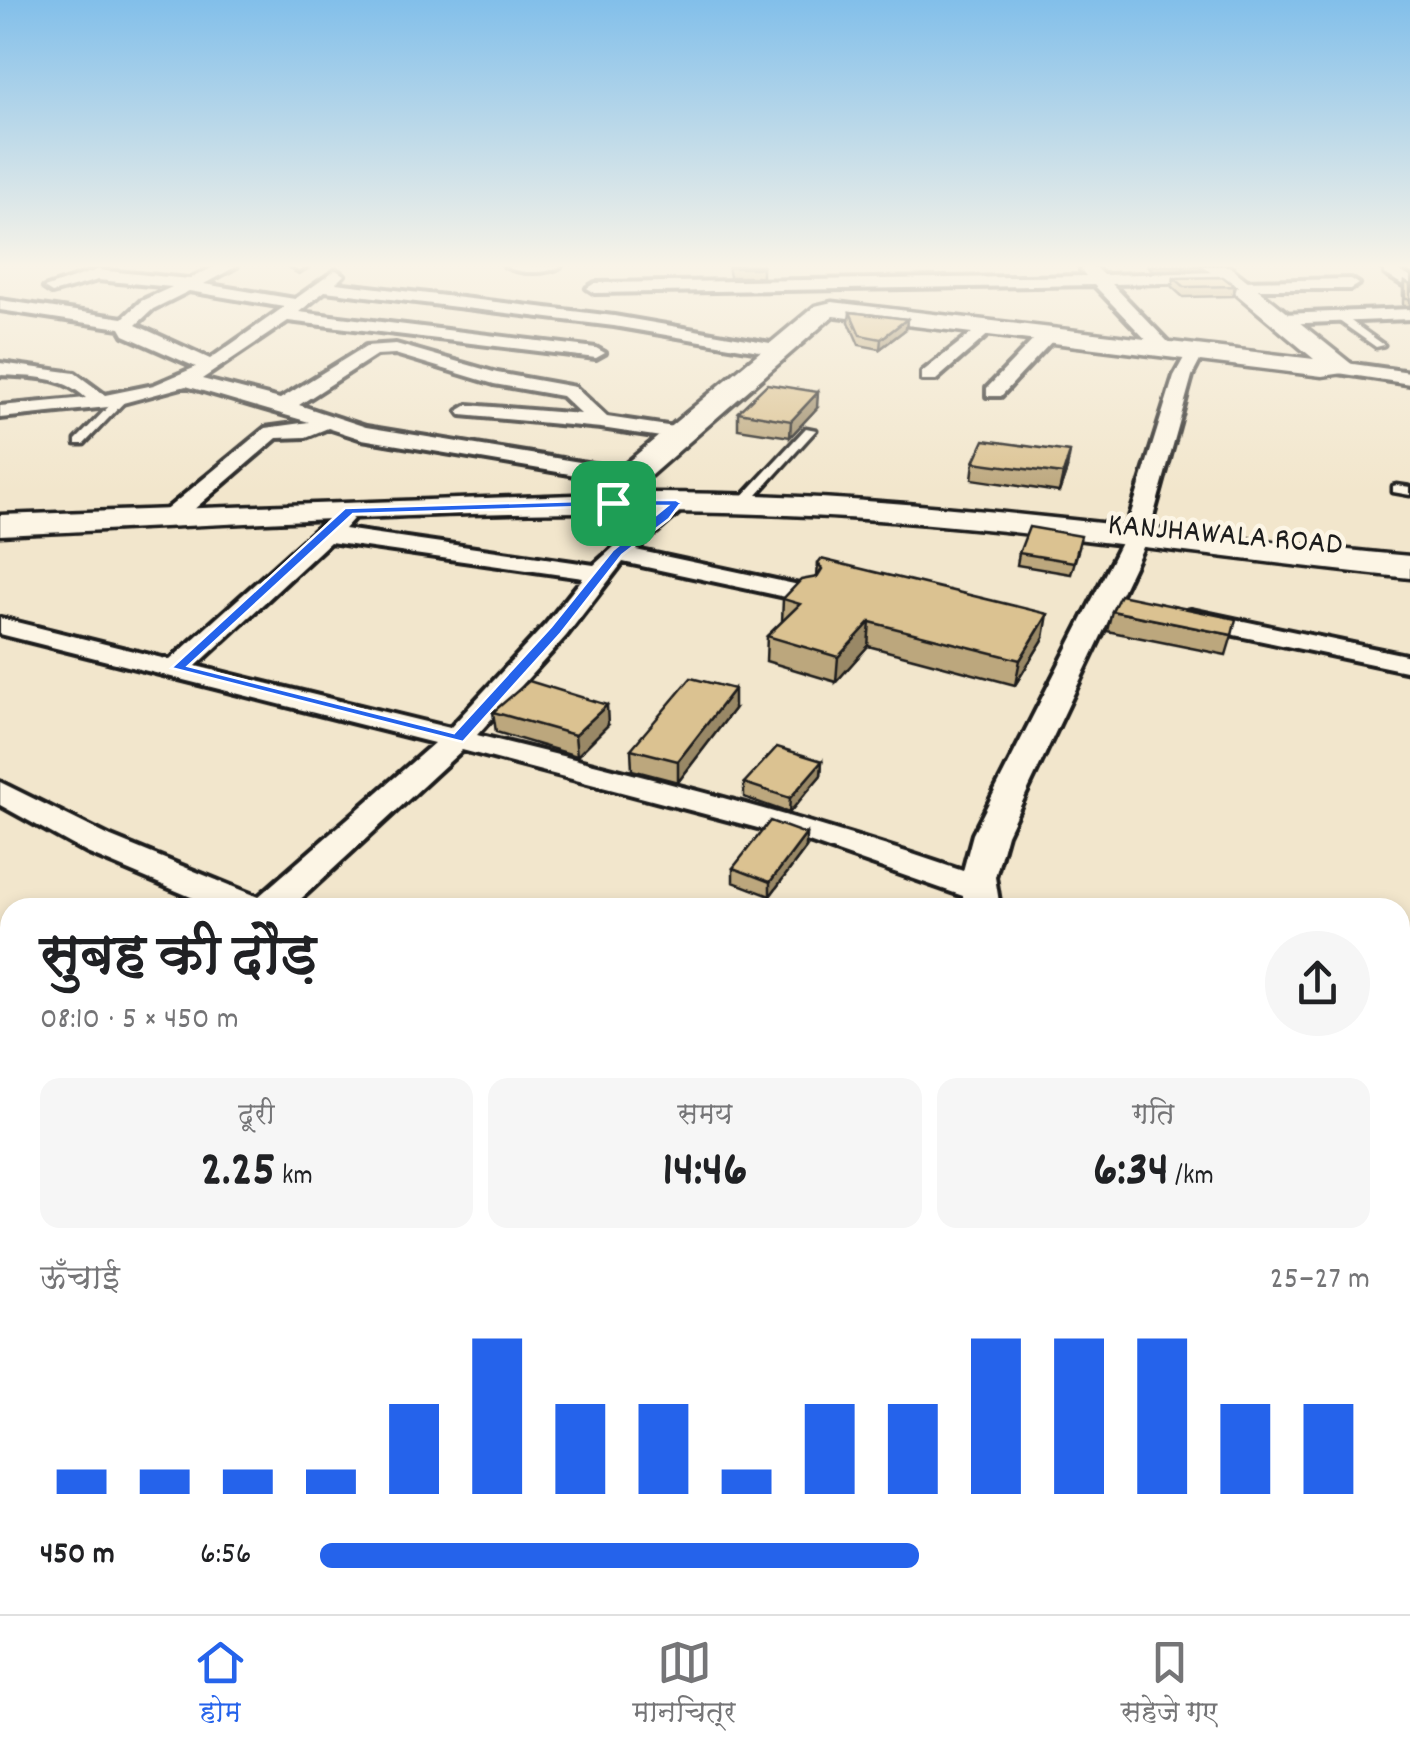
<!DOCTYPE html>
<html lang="hi">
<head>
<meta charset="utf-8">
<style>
	body { margin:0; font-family:Dekko,"Playpen Sans Deva",sans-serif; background:#f6f6f6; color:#202124; height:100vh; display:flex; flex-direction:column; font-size:38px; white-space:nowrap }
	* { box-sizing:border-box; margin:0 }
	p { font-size:32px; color:#757577 }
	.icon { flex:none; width:55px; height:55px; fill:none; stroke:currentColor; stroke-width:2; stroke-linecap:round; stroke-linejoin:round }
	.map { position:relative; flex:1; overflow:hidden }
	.sheet { position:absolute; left:0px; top:898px; width:1410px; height:718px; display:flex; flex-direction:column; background:#fff; border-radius:30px 30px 0 0; box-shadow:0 5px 15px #0003 }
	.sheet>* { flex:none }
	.pin { position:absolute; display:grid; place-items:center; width:85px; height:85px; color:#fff; margin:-42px; border-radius:20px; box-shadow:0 5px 15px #0006 }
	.round { display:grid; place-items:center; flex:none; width:105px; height:105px; border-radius:52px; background:#f6f6f6 }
	.summary { display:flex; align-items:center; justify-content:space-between; height:170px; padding:0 40px }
	h1 { font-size:55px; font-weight:700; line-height:75px }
	.metrics { display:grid; grid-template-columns:repeat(3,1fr); gap:15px; height:170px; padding:10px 40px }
	.metrics div { display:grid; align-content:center; border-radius:20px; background:#f6f6f6; text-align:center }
	.metrics b { font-size:50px; font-weight:700 }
	.metrics small { font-size:28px; font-weight:400 }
	.metrics p { font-size:28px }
	.chart { height:280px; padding:20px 40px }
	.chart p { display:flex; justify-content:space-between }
	.chart svg { width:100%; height:180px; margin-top:10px; stroke:#2563eb; stroke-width:6 }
	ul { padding:0 40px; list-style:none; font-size:32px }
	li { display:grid; grid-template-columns:160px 120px 1fr; align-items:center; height:75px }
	li i { height:25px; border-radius:12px; background:#2563eb }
	.dock { display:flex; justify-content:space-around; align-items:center; height:140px; border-top:2px solid #e0e0e0; background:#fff; font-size:28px; color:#757577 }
	.dock a { display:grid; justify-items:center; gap:5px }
	.dock .active { color:#2563eb }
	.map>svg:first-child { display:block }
</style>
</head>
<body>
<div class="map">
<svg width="1410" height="1614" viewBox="0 0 1410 1614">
	<rect width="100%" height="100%" fill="#f2e6cc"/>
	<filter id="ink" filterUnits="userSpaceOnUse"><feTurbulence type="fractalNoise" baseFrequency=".01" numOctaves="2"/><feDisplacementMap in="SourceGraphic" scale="20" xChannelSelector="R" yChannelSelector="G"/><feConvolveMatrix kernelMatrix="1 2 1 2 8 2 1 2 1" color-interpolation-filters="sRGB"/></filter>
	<g filter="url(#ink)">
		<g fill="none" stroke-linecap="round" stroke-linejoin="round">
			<g stroke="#1c1c1c" stroke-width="7">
				<path id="lane" d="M1335,314H1341L1384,345L1376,347L1335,318Z
					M118,397L127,399L84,444H76V440Z
					M806,428L816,430L747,506H739V500Z
					M1397,485L1410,487V495L1393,492V486Z"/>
			</g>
			<g stroke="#1c1c1c" stroke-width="8">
				<path id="street" d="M216,266H237L204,284L295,299L336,270L344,275L336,283L614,316L782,345L791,350L782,355L614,326L325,291L299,312L596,348L605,353L596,358L288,321L202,379L280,399L366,346L396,344L497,373L575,387L607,417L681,428L691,434L681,440L601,428L461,415L458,411L468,405L581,414L562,396L494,384L395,354L376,355L299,405L366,427L629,470L640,477L629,484L362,439L328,428L306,437L277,438L178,523L170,525L158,518L162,513L265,428L309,422L186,386L108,407L0,418V406L86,398C62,375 31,377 0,375V363L75,373L105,395L154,385L196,367L124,335L120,328L0,310V300L123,318L141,301L172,287L98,280L52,293L44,288L97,270L189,279ZM189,291L284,307L210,359L136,325L153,309Z
					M290,266H307L299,271Z
					M505,266H561C548,274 518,274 505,266Z
					M1085,266L1095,267L1103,275L1217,272L1225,277L1217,282L1112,284L1168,342L1171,346L1162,351L1156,350L1094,285L595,293L587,288L595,283L1086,276L1081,270Z
					M1391,266L1410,277V289L1385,274V268Z
					M1238,281L1351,279L1359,284L1351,289H1232V283Z
					M1410,309V319L1281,324L1272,319L1281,314Z
					M986,322L992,323V331L936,380H922V372Z
					M1048,330L1057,335L1054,339L1001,396H987V388L1042,331Z
					M1196,346L1205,351L1192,376L1147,539L1007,834L995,877L1000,908H964L963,896L803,840L462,750L291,908H217L87,853L0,805V782L111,837L258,897L434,743L0,634V618L170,660L333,514H349L353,519L344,529L594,565L668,498L676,496L687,503L684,508L636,550L813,588L817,593L813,598L804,601L623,562L566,636L477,735C641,775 803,816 963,871L973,834L1123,539L1174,376L1190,347ZM330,542L583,578L546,624L450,728L196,666Z
					M1339,362L1410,372V384L1332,372V364Z
					M1191,610L1410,656V672L1182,624L1178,618L1182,612Z
					M1400,1043L1410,1046V1078L1400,1075Z
					M10,1128V1169L0,1172V1131Z
					M519,1605H583L587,1614H523Z
					M682,1605H742L738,1614H678Z
					M1146,1605H1211L1215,1614H1150Z"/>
			</g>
			<g stroke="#1c1c1c" stroke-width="7">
				<path id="secondary" d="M1203,266H1229L1354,366L1350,372L1322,376L833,316L642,483L636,493C896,491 1151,532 1410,556V578C1209,558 1010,525 809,516C542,503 267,523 0,535V515L602,494L618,470L815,306L832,302L1314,359Z"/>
			</g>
			<use href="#lane" fill="#fcf5e5" fill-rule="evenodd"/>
			<use href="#street" fill="#fcf5e5" fill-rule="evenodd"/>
			<use href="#secondary" fill="#fcf5e5" fill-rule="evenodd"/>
		</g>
		<path fill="#bca77d" stroke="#1c1c1c" stroke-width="2.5" d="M728,266H762V277H730Z
			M1148,266H1201V269L1152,270Z
			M1174,278L1235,286L1232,296L1183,297L1172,287Z
			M1405,282L1410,285V306H1403V289Z
			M850,312L907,319L906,329L880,349L859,345L849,322Z
			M817,408L790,437L738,429V412Z
			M974,462L1067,469L1059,492L972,479Z
			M1079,548L1071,574L1017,565L1019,553Z
			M818,563L1044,638L1015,685L868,646L836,682L766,661L767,636L782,622L783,599L817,577Z
			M1112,611L1232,635L1226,655L1107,631Z
			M734,709L678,782L632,770L631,749Z
			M493,712L608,725L577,756L496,732Z
			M822,761L821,775L789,813L744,797V783Z
			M806,848L770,896L733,882V868Z
			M1341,1605H1400L1399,1614H1356Z"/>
		<path fill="#986" stroke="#1c1c1c" stroke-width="2.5" d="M907,319L906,329L880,349L881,339Z
			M818,392L817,408L790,437L791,421Z
			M1070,452L1067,469L1059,492L1063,474Z
			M1048,614L1044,638L1015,685L1020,660Z
			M870,622L868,646L836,682L838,657Z
			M734,689V709L678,782V761Z
			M607,705L608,725L577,756L575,735Z
			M822,761L821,775L789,813L790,798Z
			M806,834V848L770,896V882Z"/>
		<path fill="#dbc291" stroke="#1c1c1c" stroke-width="2.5" d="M730,266H762V268H730Z
			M1223,277L1235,286L1185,287L1174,278Z
			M1405,282L1410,285V299H1405Z
			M850,312L907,319L881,339L860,335Z
			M767,384L818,392L791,421L738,412Z
			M984,440L1070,452L1063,474L974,462Z
			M1029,527L1081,536L1074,562L1019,553Z
			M821,559L1048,614L1020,660L870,622L838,657L767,636L800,604L783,599L801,580L817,577L822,569L818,563Z
			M1120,595L1236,619L1232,635L1112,611Z
			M691,678L734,689L678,761L631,749Z
			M529,681L607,705L575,735L493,712Z
			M777,747L822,761L790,798L744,783Z
			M770,821L806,834L770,882L733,868Z
			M1400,1552L1410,1557L1399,1614H1389L1373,1605H1400Z"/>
	</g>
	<linearGradient id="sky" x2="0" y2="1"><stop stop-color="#82bfea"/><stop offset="0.54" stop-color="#f9f4e8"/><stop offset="1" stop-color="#f9f4e8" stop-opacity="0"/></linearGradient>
	<rect width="1410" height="492" fill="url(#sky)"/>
	<path fill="#2563eb" stroke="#fff" stroke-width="2.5" fill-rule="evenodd" d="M613,500H676L681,503L669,519L622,555L561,633L463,742L171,668L345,508ZM613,506H667L613,550L551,627L454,733L188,666L353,514Z"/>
	<g text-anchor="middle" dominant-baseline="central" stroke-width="9" stroke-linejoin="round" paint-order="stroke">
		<g font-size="32" fill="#1c1c1c" stroke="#fcf5e5">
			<text transform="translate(1225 537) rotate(5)">KANJHAWALA ROAD</text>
		</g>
	</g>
</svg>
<div class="pin" style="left:613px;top:503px;background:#1e9e55"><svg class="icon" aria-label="arrive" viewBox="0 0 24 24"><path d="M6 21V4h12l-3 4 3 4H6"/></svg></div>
<section class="sheet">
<div class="summary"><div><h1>सुबह की दौड़</h1><p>08:10 · 5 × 450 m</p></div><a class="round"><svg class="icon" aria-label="share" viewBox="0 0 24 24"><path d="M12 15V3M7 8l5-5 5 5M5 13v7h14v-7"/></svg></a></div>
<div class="metrics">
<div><p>दूरी</p><b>2.25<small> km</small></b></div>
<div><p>समय</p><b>14:46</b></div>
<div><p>गति</p><b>6:34<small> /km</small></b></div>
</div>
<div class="chart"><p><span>ऊँचाई</span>25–27 m</p>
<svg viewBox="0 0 160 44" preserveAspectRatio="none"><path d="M5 44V38M15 44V38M25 44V38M35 44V38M45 44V22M55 44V6M65 44V22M75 44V22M85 44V38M95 44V22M105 44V22M115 44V6M125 44V6M135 44V6M145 44V22M155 44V22"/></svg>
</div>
<ul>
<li><b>450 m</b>6:56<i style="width:57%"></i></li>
</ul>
</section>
</div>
<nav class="dock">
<a class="active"><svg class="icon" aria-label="home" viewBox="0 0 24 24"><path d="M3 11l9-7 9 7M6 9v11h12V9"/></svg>होम</a>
<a><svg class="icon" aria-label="map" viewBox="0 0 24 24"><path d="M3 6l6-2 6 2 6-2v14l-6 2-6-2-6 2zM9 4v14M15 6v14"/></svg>मानचित्र</a>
<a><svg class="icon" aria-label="saved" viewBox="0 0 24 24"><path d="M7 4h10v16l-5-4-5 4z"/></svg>सहेजे गए</a>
</nav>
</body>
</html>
